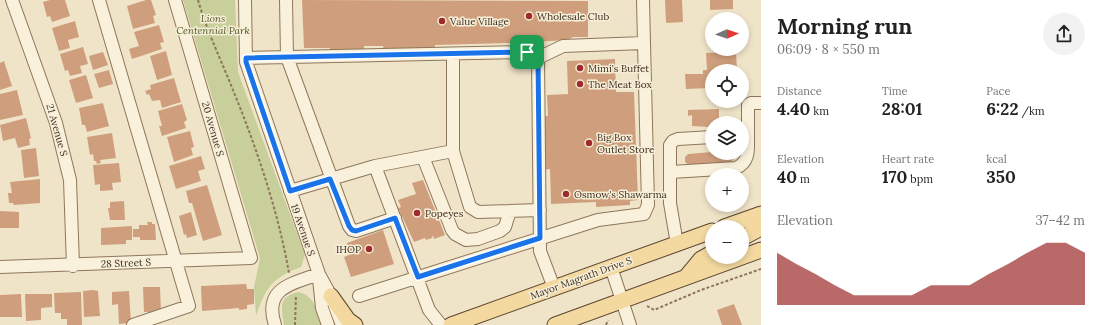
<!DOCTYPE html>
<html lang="en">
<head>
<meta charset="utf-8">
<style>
	body { margin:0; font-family:Lora,serif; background:#f2f2f2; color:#222; height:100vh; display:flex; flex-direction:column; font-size:15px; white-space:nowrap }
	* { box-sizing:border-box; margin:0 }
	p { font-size:13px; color:#767676 }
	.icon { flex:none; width:22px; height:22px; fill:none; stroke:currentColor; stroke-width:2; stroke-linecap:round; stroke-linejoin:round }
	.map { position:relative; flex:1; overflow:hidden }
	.details { display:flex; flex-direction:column; background:#fff; width:340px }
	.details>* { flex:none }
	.needle { width:26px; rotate:88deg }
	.controls { position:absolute; left:705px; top:12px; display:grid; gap:8px }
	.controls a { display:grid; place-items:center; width:44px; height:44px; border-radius:50%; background:#fff; box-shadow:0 2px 6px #0003; font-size:20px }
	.pin { position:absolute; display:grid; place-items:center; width:34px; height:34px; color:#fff; margin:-17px; border-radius:8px; box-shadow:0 2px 6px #0006 }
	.round { display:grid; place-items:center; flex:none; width:42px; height:42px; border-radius:21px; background:#f2f2f2 }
	.overview { display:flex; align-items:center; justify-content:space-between; height:68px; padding:0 16px }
	h1 { font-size:22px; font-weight:700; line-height:30px }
	.stats { display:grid; grid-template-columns:repeat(3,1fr); gap:6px; height:68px; padding:4px 16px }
	.stats div { display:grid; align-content:center }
	.stats b { font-size:17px; font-weight:700 }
	.stats small { font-size:11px; font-weight:400 }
	.stats p { font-size:11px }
	.chart { height:112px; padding:8px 16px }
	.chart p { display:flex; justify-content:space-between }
	.chart svg { width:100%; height:72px; margin-top:4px; fill:#9e2a2b; opacity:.7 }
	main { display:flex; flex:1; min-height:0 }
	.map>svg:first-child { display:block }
</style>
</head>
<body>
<main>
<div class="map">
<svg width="761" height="325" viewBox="0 0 761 325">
	<rect width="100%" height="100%" fill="#f0e4c8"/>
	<path fill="#c9cf9b" d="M183,0H235L238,72L305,255L301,267C272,278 266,287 256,316L254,287L260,258Z
		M299,292C315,296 317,311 322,325H284C281,307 278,296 299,292Z"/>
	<path fill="#cf9f7d" d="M50,0H65L70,16L52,22L50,16L47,17L43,2Z
		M146,0H151L156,15L153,16L155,23L133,29L127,6Z
		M302,0L588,1V37H573L568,40L531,42L532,47L513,48V43L435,45V50L384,51L383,46H364V53H330V48H304Z
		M665,0H682L683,22L666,23Z
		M710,0H733V9L710,10Z
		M75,21L79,37L68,40L70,48L59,51L52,28Z
		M159,25L164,42L160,43L162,49L132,59L129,49L139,46L134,32Z
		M83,47L88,64L80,66L82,73L70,76L68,70L65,71L60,54Z
		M166,51L172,75L157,80L150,56Z
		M103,52L108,65L93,70L89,56Z
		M736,52L737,71H712V88L686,89L685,74H703V70H707L706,53Z
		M615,59L616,92H634L638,200L630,201V205L596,207V202L551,204L550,169L544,170L542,116H548L547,95L568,94L567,61Z
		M4,61L12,86L0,90V63Z
		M109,70L113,84L99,88L94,74Z
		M86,75L93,98L76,103L69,80Z
		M174,78L181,102L162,108L160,100L152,101L149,94L147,95L145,91L151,89L150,85Z
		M17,90L23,115L0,120V94Z
		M103,103L109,126L87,132L85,125H82L79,108Z
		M182,104L187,120L184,122L186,128L162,136L159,126H162L158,111Z
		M719,109V123H712V126L709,127L692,126V115L688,116V110Z
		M26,118L31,138L29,139L30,145L18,148L15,138L3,141L0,125Z
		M190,131L194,147L191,148L193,155L174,162L167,137Z
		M112,133L116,158L100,160L101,163L97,164L96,161H94L93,154L90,155L87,137Z
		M36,148L39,176L24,178L21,150Z
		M712,152L732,153L733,160L729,164L689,165L685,162V157L688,154Z
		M201,156L205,169L198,171L201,181L176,189L169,166Z
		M119,163L121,182L112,183L113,190L100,191V184L95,185L93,165Z
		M40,179V203L14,205L13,203H9L8,193H12L10,182Z
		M423,180L445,235L434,239L433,235L432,238L426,240L425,238L414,242L398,208L401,207L398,200L416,194L412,183Z
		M207,185L222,235L203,241L192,203H189L186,191Z
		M124,201L125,220H110L108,208H110V202Z
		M0,211L19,212V228H0Z
		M191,212L197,235L187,238L186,234L184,235L179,216Z
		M147,222H152V224H155L156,240H140V237H133V229H139V225H148Z
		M132,226V240H126V244L101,245V228Z
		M383,230L394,264L351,277L344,257L351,254L347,243Z
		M246,284L247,289H254V304L247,305V309L239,310V308L202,311L201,286Z
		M143,287H160L161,312H144Z
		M93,290L98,291L100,316L84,317L83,291Z
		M129,291L131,323L119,324L118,304L112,305V292Z
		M81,292L82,325H67V319H61V313H55L54,293Z
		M21,294L22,317H0V295Z
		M25,294H52V307L41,308V320L26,321Z
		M734,304L742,325H722L717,310Z"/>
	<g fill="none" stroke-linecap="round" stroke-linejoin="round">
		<g stroke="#8d765c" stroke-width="14">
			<path id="minor" d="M12,0L56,123L70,180L73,266
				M99,0L189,306L133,325
				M245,0L246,62L319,274L331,296L342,325
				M286,0L287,57L349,226L352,230L356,231L395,218
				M246,58L527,52L538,58
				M742,136H748V105L751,103H761
				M453,151V54
				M423,157L452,230L455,234L466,240L478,239L500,231L505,227L510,211
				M375,166L429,310L441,325
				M671,172L736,168C750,162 748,149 748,136
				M290,191L375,166L453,151L470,207L478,212L540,210
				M677,244L670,203V145L673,141L678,139L712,137
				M0,267L251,258L175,0
				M611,267L630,325
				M319,279L322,308L328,325
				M554,288L540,251L538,58L563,46L644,43L643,0
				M359,296L598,220L644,214L648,205L644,43
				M275,325C263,288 291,284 319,274"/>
		</g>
		<g stroke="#5b4430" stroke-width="17">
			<path id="major" d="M724,227L761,214
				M742,238L761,228
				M686,277L701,259L712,253
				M331,296L348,320L355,325
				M451,325L712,231
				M555,325L761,250"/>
		</g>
		<path stroke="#8d765c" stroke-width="2" stroke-dasharray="3 2" stroke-linecap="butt" d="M198,0C207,31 221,60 233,90C257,149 278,211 289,273
			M647,306L654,310L701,290L761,269
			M295,325L296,295
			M606,325L608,320"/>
		<use href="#minor" stroke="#faf1dc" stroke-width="12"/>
		<use href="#major" stroke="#f3d9a0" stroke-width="15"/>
	</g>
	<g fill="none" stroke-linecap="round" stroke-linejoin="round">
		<g stroke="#fff" stroke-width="8">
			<path id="route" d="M527,52L538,58L540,238L418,277L395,218L356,231L352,230L349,226L330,179L290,191L246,62V58Z"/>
		</g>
		<use href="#route" stroke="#1a73e8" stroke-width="5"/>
	</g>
	<g fill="#9e2a2b" stroke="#f7eed8" stroke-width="1.5">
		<circle cx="529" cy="16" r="4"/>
		<circle cx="442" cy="21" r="4"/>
		<circle cx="580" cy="68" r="4"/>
		<circle cx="580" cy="84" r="4"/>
		<circle cx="589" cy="143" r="4"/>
		<circle cx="566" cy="194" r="4"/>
		<circle cx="417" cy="213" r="4"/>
		<circle cx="369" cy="249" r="4"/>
	</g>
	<g text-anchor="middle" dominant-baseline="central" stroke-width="3" stroke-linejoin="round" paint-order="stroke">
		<g font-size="10" fill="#3d2e20" stroke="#f7eed8" text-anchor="start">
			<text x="537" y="16">Wholesale Club</text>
			<text x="450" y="21">Value Village</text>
			<text x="588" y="68">Mimi's Buffet</text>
			<text x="588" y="84">The Meat Box</text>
			<text x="597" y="137">Big Box<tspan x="597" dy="12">Outlet Store</tspan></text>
			<text x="574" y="194">Osmow's Shawarma</text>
			<text x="425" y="213">Popeyes</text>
			<text x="361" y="249" text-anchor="end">IHOP</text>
		</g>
		<g font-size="10" font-style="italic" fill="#4d5a26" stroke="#f7eed8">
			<text x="213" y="18">Lions<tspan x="213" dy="12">Centennial Park</tspan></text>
		</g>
		<g font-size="10" fill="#3d2e20" stroke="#f7eed8">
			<text transform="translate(213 129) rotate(74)">20 Avenue S</text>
			<text transform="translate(57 130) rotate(74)">21 Avenue S</text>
			<text transform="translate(303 230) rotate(71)">19 Avenue S</text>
			<text transform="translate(126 263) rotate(-2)">28 Street S</text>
			<text transform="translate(581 278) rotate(-20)">Mayor Magrath Drive S</text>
		</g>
	</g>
</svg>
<div class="controls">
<a><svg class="needle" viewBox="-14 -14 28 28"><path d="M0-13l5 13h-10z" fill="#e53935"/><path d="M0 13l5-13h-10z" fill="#767676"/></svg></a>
<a><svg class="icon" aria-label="locate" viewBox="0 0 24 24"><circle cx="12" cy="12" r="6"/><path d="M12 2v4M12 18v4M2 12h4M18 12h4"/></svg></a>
<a><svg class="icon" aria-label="layers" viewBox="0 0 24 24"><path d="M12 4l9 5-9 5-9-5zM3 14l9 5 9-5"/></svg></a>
<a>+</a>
<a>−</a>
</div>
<div class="pin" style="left:527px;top:52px;background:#1e9e55"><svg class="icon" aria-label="arrive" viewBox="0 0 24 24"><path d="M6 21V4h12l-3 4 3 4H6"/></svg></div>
</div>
<section class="details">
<div class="overview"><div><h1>Morning run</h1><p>06:09 · 8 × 550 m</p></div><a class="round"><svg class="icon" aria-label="share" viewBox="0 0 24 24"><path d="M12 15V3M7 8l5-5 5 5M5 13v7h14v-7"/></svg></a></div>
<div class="stats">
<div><p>Distance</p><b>4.40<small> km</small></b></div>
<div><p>Time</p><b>28:01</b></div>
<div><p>Pace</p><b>6:22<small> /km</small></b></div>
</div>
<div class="stats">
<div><p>Elevation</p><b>40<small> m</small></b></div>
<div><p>Heart rate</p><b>170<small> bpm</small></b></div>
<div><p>kcal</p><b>350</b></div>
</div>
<div class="chart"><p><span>Elevation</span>37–42 m</p>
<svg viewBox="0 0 160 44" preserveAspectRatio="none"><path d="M0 44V12L10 19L20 25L30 32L40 38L50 38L60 38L70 38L80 32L90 32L100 32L110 25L120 19L130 12L140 6L150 6L160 12V44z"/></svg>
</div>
</section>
</main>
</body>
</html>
